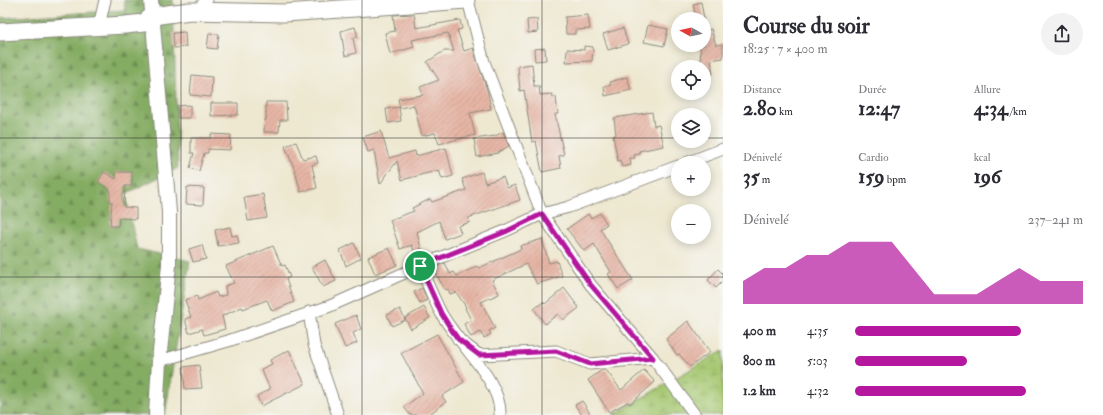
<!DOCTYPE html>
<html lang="fr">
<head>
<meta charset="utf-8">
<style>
	body { margin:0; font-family:"IM FELL Double Pica",serif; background:#f2f2f3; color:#2b2b33; height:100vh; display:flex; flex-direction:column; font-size:15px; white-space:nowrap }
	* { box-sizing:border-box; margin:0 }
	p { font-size:13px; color:#7c7c81 }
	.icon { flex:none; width:22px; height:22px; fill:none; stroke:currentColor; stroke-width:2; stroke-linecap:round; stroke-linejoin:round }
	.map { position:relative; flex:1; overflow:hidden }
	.panel { display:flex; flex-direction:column; background:#fff; width:380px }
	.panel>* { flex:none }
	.needle { width:26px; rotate:278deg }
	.controls { position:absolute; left:671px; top:12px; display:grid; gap:8px }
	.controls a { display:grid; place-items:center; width:40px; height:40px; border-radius:50%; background:#fff; box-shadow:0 2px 10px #0003; font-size:20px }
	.pin { position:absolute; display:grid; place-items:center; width:34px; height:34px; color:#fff; margin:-17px; border:2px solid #fff; border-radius:50%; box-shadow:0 1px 4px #0007 }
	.round { display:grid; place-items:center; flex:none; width:42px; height:42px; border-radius:21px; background:#f2f2f3 }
	.summary { display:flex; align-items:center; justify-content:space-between; height:68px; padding:0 20px }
	h1 { font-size:22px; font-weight:700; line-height:30px }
	.figures { display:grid; grid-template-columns:repeat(3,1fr); gap:6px; height:68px; padding:4px 20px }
	.figures div { display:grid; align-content:center }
	.figures b { font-size:20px; font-weight:700 }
	.figures small { font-size:11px; font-weight:400 }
	.figures p { font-size:11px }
	.chart { height:112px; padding:8px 20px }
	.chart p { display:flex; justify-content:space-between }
	.chart svg { width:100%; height:72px; margin-top:4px; fill:#b5179e; opacity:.7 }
	ul { padding:0 20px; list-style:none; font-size:13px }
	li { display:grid; grid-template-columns:64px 48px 1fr; align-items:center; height:30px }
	li i { height:10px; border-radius:5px; background:#b5179e }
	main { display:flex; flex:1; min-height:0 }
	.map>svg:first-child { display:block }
</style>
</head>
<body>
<main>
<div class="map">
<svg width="723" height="415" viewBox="0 0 723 415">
	<defs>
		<pattern id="forest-firs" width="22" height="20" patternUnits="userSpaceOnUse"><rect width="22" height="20" fill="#84ac62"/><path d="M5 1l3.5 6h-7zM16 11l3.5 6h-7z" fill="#6c8c51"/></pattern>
		<pattern id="wetland-marsh" width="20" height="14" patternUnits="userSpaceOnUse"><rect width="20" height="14" fill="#a5c770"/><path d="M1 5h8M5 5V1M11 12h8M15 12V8" fill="none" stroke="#8eab61"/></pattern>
		<pattern id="building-hatch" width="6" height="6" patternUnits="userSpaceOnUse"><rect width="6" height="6" fill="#e6b5a5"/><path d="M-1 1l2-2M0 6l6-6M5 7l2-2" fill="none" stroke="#c59c8e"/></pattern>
	</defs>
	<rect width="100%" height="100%" fill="#f6f6f2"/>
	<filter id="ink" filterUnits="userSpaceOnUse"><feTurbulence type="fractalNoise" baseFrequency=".025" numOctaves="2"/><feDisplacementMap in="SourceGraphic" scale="8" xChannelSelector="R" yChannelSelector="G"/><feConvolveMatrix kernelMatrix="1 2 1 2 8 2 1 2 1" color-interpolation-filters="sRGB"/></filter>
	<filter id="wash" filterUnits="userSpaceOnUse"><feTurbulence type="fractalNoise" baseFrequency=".012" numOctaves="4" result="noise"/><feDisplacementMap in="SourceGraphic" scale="16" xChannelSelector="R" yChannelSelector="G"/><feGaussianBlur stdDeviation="0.9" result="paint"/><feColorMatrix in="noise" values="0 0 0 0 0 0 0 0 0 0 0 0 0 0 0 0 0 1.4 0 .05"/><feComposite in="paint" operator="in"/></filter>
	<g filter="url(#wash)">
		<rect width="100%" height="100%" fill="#eee8d0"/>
		<path fill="url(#forest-firs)" stroke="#586c46" d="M124,0H173L178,168L125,194L137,249L190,261L165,415H0V18L125,10Z"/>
		<path fill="url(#wetland-marsh)" stroke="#68794e" d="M723,350V415H613Z"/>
		<g id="blocks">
			<path fill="url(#building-hatch)" d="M701,2L704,19H696L693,4Z
				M414,14L416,28L460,20L462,29L457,30L464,51L473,48L488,93L491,109L470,113L475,135L439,144L435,133L422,136L414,105L400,108L398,99L423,95L420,87L439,80L427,62L444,51H454L448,33L412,40L414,47L390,54L385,33L395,31L393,15Z
				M588,15L590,29L575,30V34H566L565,17Z
				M537,19L538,32L528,33L527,20Z
				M648,25L668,29L664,46L644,42Z
				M355,27L358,37L353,38L356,53L345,56L341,31Z
				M623,28L628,44L608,50L603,34Z
				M711,29L716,45L723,44V58L711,60L713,74L704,76V67H701L700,45H704V31Z
				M185,32L186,47L174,48L173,33Z
				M209,33L219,34L217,49L207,48Z
				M584,46L593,47L592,61L566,62L567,49L584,50Z
				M545,48L546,60L535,61L534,49Z
				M532,64L534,86H539L540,95L552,94V97H556L558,114H555L564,155L559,156L561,168L542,172L536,141L532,142L524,90L520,91L518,66Z
				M192,75L212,77L211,97L190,95Z
				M627,77L631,90L605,96L604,86L611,85L610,82Z
				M266,102H286L287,120H280L279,132H264L265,120H266Z
				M211,103H238V115L211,116Z
				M190,105V118H178L177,106Z
				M399,107L401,121L388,123L386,109Z
				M652,112L654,126L659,125L664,146L639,151L640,154L634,155L635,158H630L631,165L622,167L620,160L618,161L613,136L616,135L614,118Z
				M381,131L389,158L415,151L416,156L446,148L453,176L442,179L439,170L402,180L397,161L380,184L374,150L368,152L363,137Z
				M503,132L509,146L498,152V153L477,157L474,139L495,136Z
				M211,134L231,135L230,150L208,149V153H204L199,171L190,168L194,153H191V138H211Z
				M296,142L303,159L316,156L318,163L312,165L317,188L301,192L294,168L285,146Z
				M104,172L116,179V172H132V186H125L124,207L136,208V219L119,218L118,226H110L112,202H110V190L98,182Z
				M482,172L485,183L503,177L507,188L515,185L520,200L468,218L470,222L458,226L461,233L445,239L439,221L417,232L423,257L417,260L412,245L400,249L390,220L414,211L412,208L430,199L432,202L466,190L462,179Z
				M187,187L204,188L203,205L186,204Z
				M263,194L267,218L248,221L244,197Z
				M600,213L607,224L600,229L633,280L618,289L608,274L611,272L594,244L584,251L567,229L588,214L591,218Z
				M230,227L232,236L237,235L239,243L218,246L215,230Z
				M542,239L549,263L557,261L562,276L537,284L526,264L492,280L499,294L481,302L495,328L489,331L491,334L484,338L480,332L471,337L464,324L471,320L465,308L466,307L456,292L450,294L448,289L445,290L433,268L445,263L450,274L454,272L457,276L477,266L479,268L521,249L520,246Z
				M354,243L361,258L346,266L340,250Z
				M202,245L206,259L193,262L189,249Z
				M273,246L282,266L285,265L290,277L286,279L294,302L272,311L267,300L243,309L242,307L222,316L225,329L204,335L202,329L189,333L185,319L191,317L185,300L197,296L198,300L216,292L218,297L226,295L225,286L234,283L226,266Z
				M389,248L397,265L375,274L368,257Z
				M325,260L336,281L323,287L312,267Z
				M718,269L723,274V281L716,288L708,280Z
				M422,288L427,300L420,303L414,292Z
				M564,288L579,308L563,320L558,314L545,324L534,309L543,302L545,304Z
				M424,307L430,318L411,329L405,318Z
				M400,309L405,320L392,326L387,315Z
				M356,315L361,329L353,333L357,343L345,348L335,324Z
				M688,321L710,352L690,367L679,354L677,355L666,339Z
				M437,334L464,382L442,396L446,402L428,415H410L404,407L423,393L401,353Z
				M289,350L305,384L261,406L257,396L270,389L261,369L272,364L270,360Z
				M199,365L202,388L185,389L183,367Z
				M602,370H606L621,390L644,370L655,382L630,404L628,402L609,412L588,380Z
				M582,401L591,415H582L575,405Z"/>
		</g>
	</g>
	<g filter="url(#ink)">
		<use href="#blocks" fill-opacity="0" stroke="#8c8a7e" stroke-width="1"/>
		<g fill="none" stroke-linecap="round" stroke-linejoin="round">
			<g stroke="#8c8a7e" stroke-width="13">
				<path id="minor" d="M468,0L484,62L542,214L590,284L653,358L695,415
					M193,10L199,8L207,0
					M99,26L105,0
					M686,163L723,149
					M420,266C427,282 433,298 441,313C457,343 502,381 500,415
					M309,312L314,345L338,415
					M458,339L479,355L556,351L590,364L653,358
					M159,361L228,341L330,306L420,266L505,231L542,214L569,207L678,166"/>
			</g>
			<g stroke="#8c8a7e" stroke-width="16">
				<path id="tertiary" d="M151,0L169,212V265L159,361L156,415"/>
			</g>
			<g stroke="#8c8a7e" stroke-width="19">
				<path id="primary" d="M0,32L125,25L144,23L152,16L190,11L285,13L466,0"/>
			</g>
			<use href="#minor" stroke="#fff" stroke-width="11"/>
			<use href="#tertiary" stroke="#fff" stroke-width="14"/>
			<use href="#primary" stroke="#fff" stroke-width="17"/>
		</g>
	</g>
	<g fill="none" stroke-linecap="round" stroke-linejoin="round" filter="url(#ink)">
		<g stroke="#fff" stroke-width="8">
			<path id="route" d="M542,214L590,284L653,358L590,364L556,351L479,355L458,339L451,329L441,313L420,266L505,232Z"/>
		</g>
		<use href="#route" stroke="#b5179e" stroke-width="5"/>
	</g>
	<path fill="none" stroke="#2b2b2b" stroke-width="1" stroke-opacity="0.55" d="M181,0V415M362,0V415M542,0V415M0,138H678M704,138H723M0,277H723"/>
</svg>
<div class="controls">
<a><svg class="needle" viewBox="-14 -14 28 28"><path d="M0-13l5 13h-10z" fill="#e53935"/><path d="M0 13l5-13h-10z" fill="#7c7c81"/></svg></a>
<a><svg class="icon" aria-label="locate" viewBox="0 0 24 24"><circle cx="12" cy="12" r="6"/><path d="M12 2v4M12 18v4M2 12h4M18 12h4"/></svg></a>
<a><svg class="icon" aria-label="layers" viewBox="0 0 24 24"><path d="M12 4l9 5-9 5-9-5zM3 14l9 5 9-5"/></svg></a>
<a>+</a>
<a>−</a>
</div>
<div class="pin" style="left:420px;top:266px;background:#1e9e55"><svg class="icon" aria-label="arrive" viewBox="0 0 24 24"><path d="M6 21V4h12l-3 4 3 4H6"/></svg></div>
</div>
<section class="panel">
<div class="summary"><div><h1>Course du soir</h1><p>18:25 · 7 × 400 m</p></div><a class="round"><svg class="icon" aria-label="share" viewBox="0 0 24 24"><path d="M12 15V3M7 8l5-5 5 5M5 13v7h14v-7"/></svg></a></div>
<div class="figures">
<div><p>Distance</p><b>2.80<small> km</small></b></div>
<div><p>Durée</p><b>12:47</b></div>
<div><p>Allure</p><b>4:34<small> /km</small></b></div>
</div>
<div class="figures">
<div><p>Dénivelé</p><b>35<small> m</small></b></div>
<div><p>Cardio</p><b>159<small> bpm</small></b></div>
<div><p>kcal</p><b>196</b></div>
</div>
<div class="chart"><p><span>Dénivelé</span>237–241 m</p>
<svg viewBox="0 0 160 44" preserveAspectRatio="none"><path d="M0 44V30L10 22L20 22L30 14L40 14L50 6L60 6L70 6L80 22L90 38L100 38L110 38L120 30L130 22L140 30L150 30L160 30V44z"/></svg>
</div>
<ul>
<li><b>400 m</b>4:35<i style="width:73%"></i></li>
<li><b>800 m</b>5:03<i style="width:49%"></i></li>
<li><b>1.2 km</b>4:32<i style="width:75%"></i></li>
</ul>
</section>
</main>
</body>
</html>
